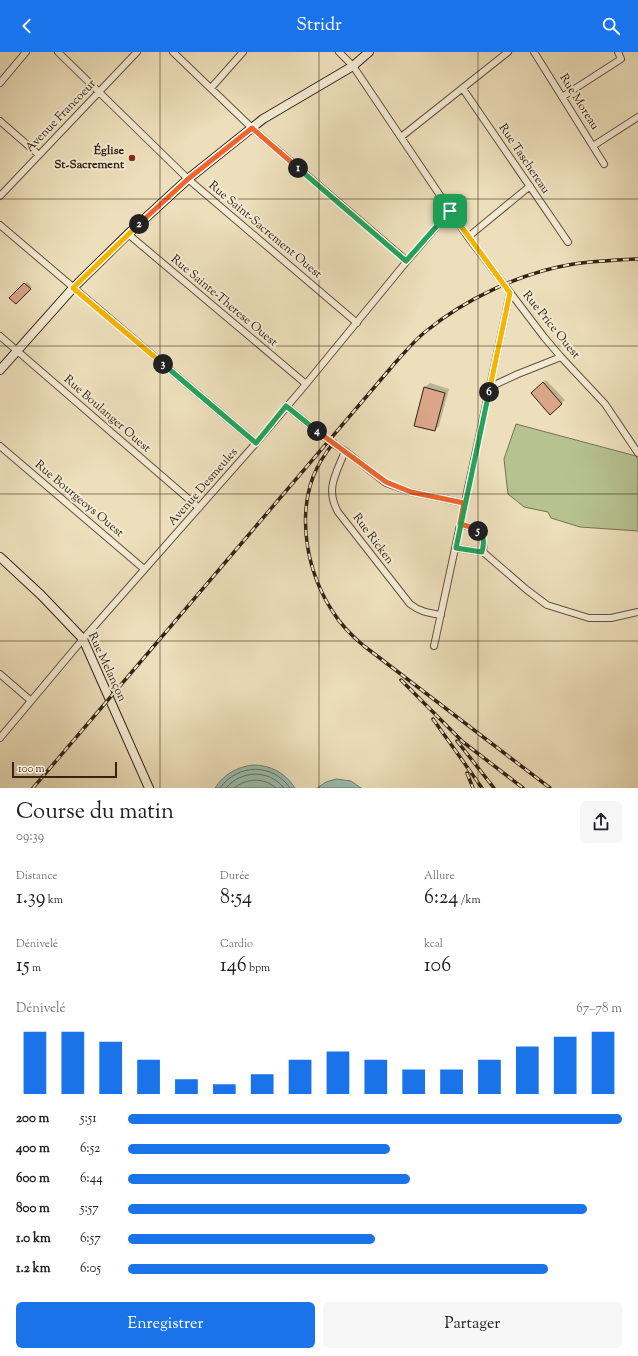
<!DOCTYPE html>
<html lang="fr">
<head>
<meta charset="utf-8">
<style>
	body { margin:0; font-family:"Sorts Mill Goudy",serif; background:#f6f6f6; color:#202124; height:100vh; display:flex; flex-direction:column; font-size:15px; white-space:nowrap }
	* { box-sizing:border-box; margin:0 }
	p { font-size:13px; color:#757577 }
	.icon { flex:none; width:22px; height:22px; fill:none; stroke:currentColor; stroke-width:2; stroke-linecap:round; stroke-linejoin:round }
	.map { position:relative; height:736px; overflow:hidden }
	.drawer { display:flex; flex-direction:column; background:#fff; flex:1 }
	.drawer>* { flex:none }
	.scale { position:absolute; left:12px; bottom:10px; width:105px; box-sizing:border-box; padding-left:4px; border:2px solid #322313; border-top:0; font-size:11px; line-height:14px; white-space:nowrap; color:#322313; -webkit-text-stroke:3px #f3ead3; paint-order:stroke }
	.pin { position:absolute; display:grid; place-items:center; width:34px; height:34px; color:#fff; margin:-17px; border-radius:8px; box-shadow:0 2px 6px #0006 }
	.km { position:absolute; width:20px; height:20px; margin:-10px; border-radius:50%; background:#222; color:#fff; font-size:11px; line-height:20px; text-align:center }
	.round { display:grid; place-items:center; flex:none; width:42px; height:42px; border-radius:6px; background:#f6f6f6 }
	.summary { display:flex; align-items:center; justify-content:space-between; height:68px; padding:0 16px }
	h1 { font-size:22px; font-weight:600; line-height:30px }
	.figures { display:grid; grid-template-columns:repeat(3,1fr); gap:6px; height:68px; padding:4px 16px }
	.figures div { display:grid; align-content:center }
	.figures b { font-size:20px; font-weight:600 }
	.figures small { font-size:11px; font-weight:400 }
	.figures p { font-size:11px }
	.chart { height:112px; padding:8px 16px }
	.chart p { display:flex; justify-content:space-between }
	.chart svg { width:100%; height:72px; margin-top:4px; stroke:#1a73e8; stroke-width:6 }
	.cta { display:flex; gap:8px; margin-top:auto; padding:8px 16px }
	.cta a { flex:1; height:46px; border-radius:6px; background:#1a73e8; color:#fff; font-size:16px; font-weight:600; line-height:46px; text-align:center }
	.cta a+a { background:#f6f6f6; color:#202124 }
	ul { padding:0 16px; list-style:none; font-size:13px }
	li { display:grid; grid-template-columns:64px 48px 1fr; align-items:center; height:30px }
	li i { height:10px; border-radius:5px; background:#1a73e8 }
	header { display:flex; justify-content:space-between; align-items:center; height:52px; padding:0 16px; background:#1a73e8; color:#fff; font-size:18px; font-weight:600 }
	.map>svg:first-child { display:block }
</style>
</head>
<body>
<header><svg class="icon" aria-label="back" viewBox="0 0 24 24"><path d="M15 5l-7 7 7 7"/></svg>Stridr<svg class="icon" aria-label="search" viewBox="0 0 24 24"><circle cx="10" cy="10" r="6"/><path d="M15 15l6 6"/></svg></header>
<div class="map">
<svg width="638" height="736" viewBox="0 0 638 736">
	<rect width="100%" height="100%" fill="#eddfbb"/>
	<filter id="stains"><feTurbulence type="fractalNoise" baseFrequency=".005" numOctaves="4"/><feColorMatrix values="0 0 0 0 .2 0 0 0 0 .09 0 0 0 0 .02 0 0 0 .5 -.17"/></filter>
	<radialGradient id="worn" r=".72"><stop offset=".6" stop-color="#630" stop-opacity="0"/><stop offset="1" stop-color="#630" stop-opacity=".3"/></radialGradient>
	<path fill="#b7c291" stroke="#747252" d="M516,372L636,404L638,408V479L580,475L551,466L548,460L524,455L508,442L504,407Z"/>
	<path fill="#99bdb0" stroke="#707f71" d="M253,713C271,713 285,721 295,736H215C224,722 237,715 253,713Z
		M336,727L351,729L361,736H317L326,730Z"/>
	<path fill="#0003" d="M27,230L32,235L16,251L11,246Z
		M546,328L565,348L551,361L532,341Z
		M430,331L449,337L439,374L435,378L415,373L425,335Z"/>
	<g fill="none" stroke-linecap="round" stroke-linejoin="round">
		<path stroke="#667062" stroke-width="1" d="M220,736C238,711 273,711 290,736
			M226,736C241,718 269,717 284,736
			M234,736C247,726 263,725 276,736"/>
	</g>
	<path fill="#daa588" stroke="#322313" d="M24,231L31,237L16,252L9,246Z
		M543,330L562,352L550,363L531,341Z
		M424,335L445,341L435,379L414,374Z"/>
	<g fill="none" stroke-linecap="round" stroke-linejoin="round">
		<g stroke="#61523d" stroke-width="8">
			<path id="street" d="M58,0L188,127L357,271
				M173,0L252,76L407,209
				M339,0L353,14L468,185L544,285L561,305L605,352L638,401
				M534,0L604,112
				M0,31L26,0
				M211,36L243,0
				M463,37L568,190
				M562,45L621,7L618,0
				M0,69L39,103
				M401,85L508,0
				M593,94L638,65
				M0,144L137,0
				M0,173L256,391
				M128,182L306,332
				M468,185L530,134
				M0,284L199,456
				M490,335L518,322L561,305
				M286,354L332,391L345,399L386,431L411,440L464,451
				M0,394L144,517
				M345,399C336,422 325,437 338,460L410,552C420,560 429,561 441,563
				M460,473C479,475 485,481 483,500
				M455,496L483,500L527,538L547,553L589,566H611L638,560
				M434,594L510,241
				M0,622L30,648
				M0,686L83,587L256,391L306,332L407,209L450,159"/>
		</g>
		<g stroke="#322313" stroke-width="10">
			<path id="secondary" d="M0,318L73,236L128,182L188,127L263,67L353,14L369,0
				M0,505L41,543L83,587L149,736"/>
		</g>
		<use href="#street" stroke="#f3ead3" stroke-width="6"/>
		<use href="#secondary" stroke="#f3ead3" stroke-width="8"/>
		<g stroke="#322313" stroke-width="3.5">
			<path id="rail" d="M335,389C326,400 318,412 313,425C297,469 308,522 333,560C341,573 352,584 364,594L550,736
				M401,628L463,690L523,736
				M433,667L482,736
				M457,689L494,736
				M467,721L473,736
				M33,736L395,311C405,300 414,289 425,280C465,247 522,220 574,212C595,209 617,208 638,207"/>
		</g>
		<use href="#rail" stroke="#f3ead3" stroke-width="2" stroke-dasharray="6" stroke-linecap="butt"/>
	</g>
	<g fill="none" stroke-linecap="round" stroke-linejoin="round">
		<g stroke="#fff" stroke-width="8">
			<path id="split-1" d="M298,116L406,209L450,159"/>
		</g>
		<g stroke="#fff" stroke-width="8">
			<path id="split-2" d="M139,172L188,127L252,76L298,116"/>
		</g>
		<g stroke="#fff" stroke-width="8">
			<path id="split-3" d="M139,172L73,236L163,312"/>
		</g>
		<g stroke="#fff" stroke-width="8">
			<path id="split-4" d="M163,312L256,391L286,354L317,379"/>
		</g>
		<g stroke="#fff" stroke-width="8">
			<path id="split-5" d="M317,379L386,430L411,440L464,451L460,472L474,476L478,479"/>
		</g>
		<g stroke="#fff" stroke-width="8">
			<path id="split-6" d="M478,479C485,484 484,492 482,500L456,496L489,340"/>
		</g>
		<g stroke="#fff" stroke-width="8">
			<path id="split-7" d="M450,159L510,241L489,340"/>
		</g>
		<use href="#split-1" stroke="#22a559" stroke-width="5"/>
		<use href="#split-2" stroke="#f0652b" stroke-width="5"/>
		<use href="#split-3" stroke="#f5b400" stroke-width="5"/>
		<use href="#split-4" stroke="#22a559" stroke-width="5"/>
		<use href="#split-5" stroke="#f0652b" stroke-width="5"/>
		<use href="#split-6" stroke="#22a559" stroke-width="5"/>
		<use href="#split-7" stroke="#f5b400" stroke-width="5"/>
	</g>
	<path fill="none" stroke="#322313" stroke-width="1" stroke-opacity="0.55" d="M160,0V736M319,0V736M478,0V736M0,147H638M0,294H638M0,442H638M0,589H638"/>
	<circle fill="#8f2418" stroke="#f3ead3" stroke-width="1.5" cx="132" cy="106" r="4"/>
	<g text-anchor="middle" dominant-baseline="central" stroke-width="4" stroke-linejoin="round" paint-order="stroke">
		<g font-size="12" fill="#322313" stroke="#f3ead3">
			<text transform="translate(579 50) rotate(58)">Rue Moreau</text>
			<text transform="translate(61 64) rotate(-46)">Avenue Francoeur</text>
			<text transform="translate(524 107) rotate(56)">Rue Taschereau</text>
			<text transform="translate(265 178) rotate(40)">Rue Saint-Sacrement Ouest</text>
			<text transform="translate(224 249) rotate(40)">Rue Sainte-Therese Ouest</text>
			<text transform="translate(551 273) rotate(51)">Rue Price Ouest</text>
			<text transform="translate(107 362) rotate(41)">Rue Boulanger Ouest</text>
			<text transform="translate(203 435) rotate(-49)">Avenue Desmeules</text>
			<text transform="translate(79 447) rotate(40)">Rue Bourgeoys Ouest</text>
			<text transform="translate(373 487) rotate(53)">Rue Ricken</text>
			<text transform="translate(107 615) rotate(65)">Rue Melançon</text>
		</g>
		<g font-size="12" font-weight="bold" fill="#322313" stroke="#f3ead3" text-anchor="end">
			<text x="124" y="99">Église<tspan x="124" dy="14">St-Sacrement</tspan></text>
		</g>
	</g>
	<rect width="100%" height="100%" filter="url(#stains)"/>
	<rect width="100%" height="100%" fill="url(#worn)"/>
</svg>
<div class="scale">100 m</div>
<div class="pin" style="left:450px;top:159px;background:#1e9e55"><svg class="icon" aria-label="arrive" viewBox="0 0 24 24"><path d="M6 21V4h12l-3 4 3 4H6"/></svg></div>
<b class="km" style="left:298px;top:116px">1</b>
<b class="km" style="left:139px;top:172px">2</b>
<b class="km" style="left:163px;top:312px">3</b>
<b class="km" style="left:317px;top:379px">4</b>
<b class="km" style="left:478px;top:479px">5</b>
<b class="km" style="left:489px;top:340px">6</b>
</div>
<section class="drawer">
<div class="summary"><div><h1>Course du matin</h1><p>09:39</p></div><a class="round"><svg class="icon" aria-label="share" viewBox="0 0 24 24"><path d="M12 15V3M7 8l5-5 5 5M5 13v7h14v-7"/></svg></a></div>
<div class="figures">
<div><p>Distance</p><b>1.39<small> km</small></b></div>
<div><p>Durée</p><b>8:54</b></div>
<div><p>Allure</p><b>6:24<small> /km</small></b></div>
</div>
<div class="figures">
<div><p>Dénivelé</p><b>15<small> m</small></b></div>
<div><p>Cardio</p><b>146<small> bpm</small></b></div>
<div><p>kcal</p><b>106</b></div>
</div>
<div class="chart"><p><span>Dénivelé</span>67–78 m</p>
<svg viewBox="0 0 160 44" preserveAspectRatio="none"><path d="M5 44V6M15 44V6M25 44V12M35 44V23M45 44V35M55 44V38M65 44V32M75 44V23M85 44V18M95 44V23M105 44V29M115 44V29M125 44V23M135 44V15M145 44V9M155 44V6"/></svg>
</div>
<ul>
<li><b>200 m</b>5:51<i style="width:100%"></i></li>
<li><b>400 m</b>6:52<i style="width:53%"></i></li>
<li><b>600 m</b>6:44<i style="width:57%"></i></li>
<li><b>800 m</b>5:57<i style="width:93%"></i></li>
<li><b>1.0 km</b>6:57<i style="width:50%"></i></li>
<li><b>1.2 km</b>6:05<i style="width:85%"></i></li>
</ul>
<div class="cta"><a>Enregistrer</a><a>Partager</a></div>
</section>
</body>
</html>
